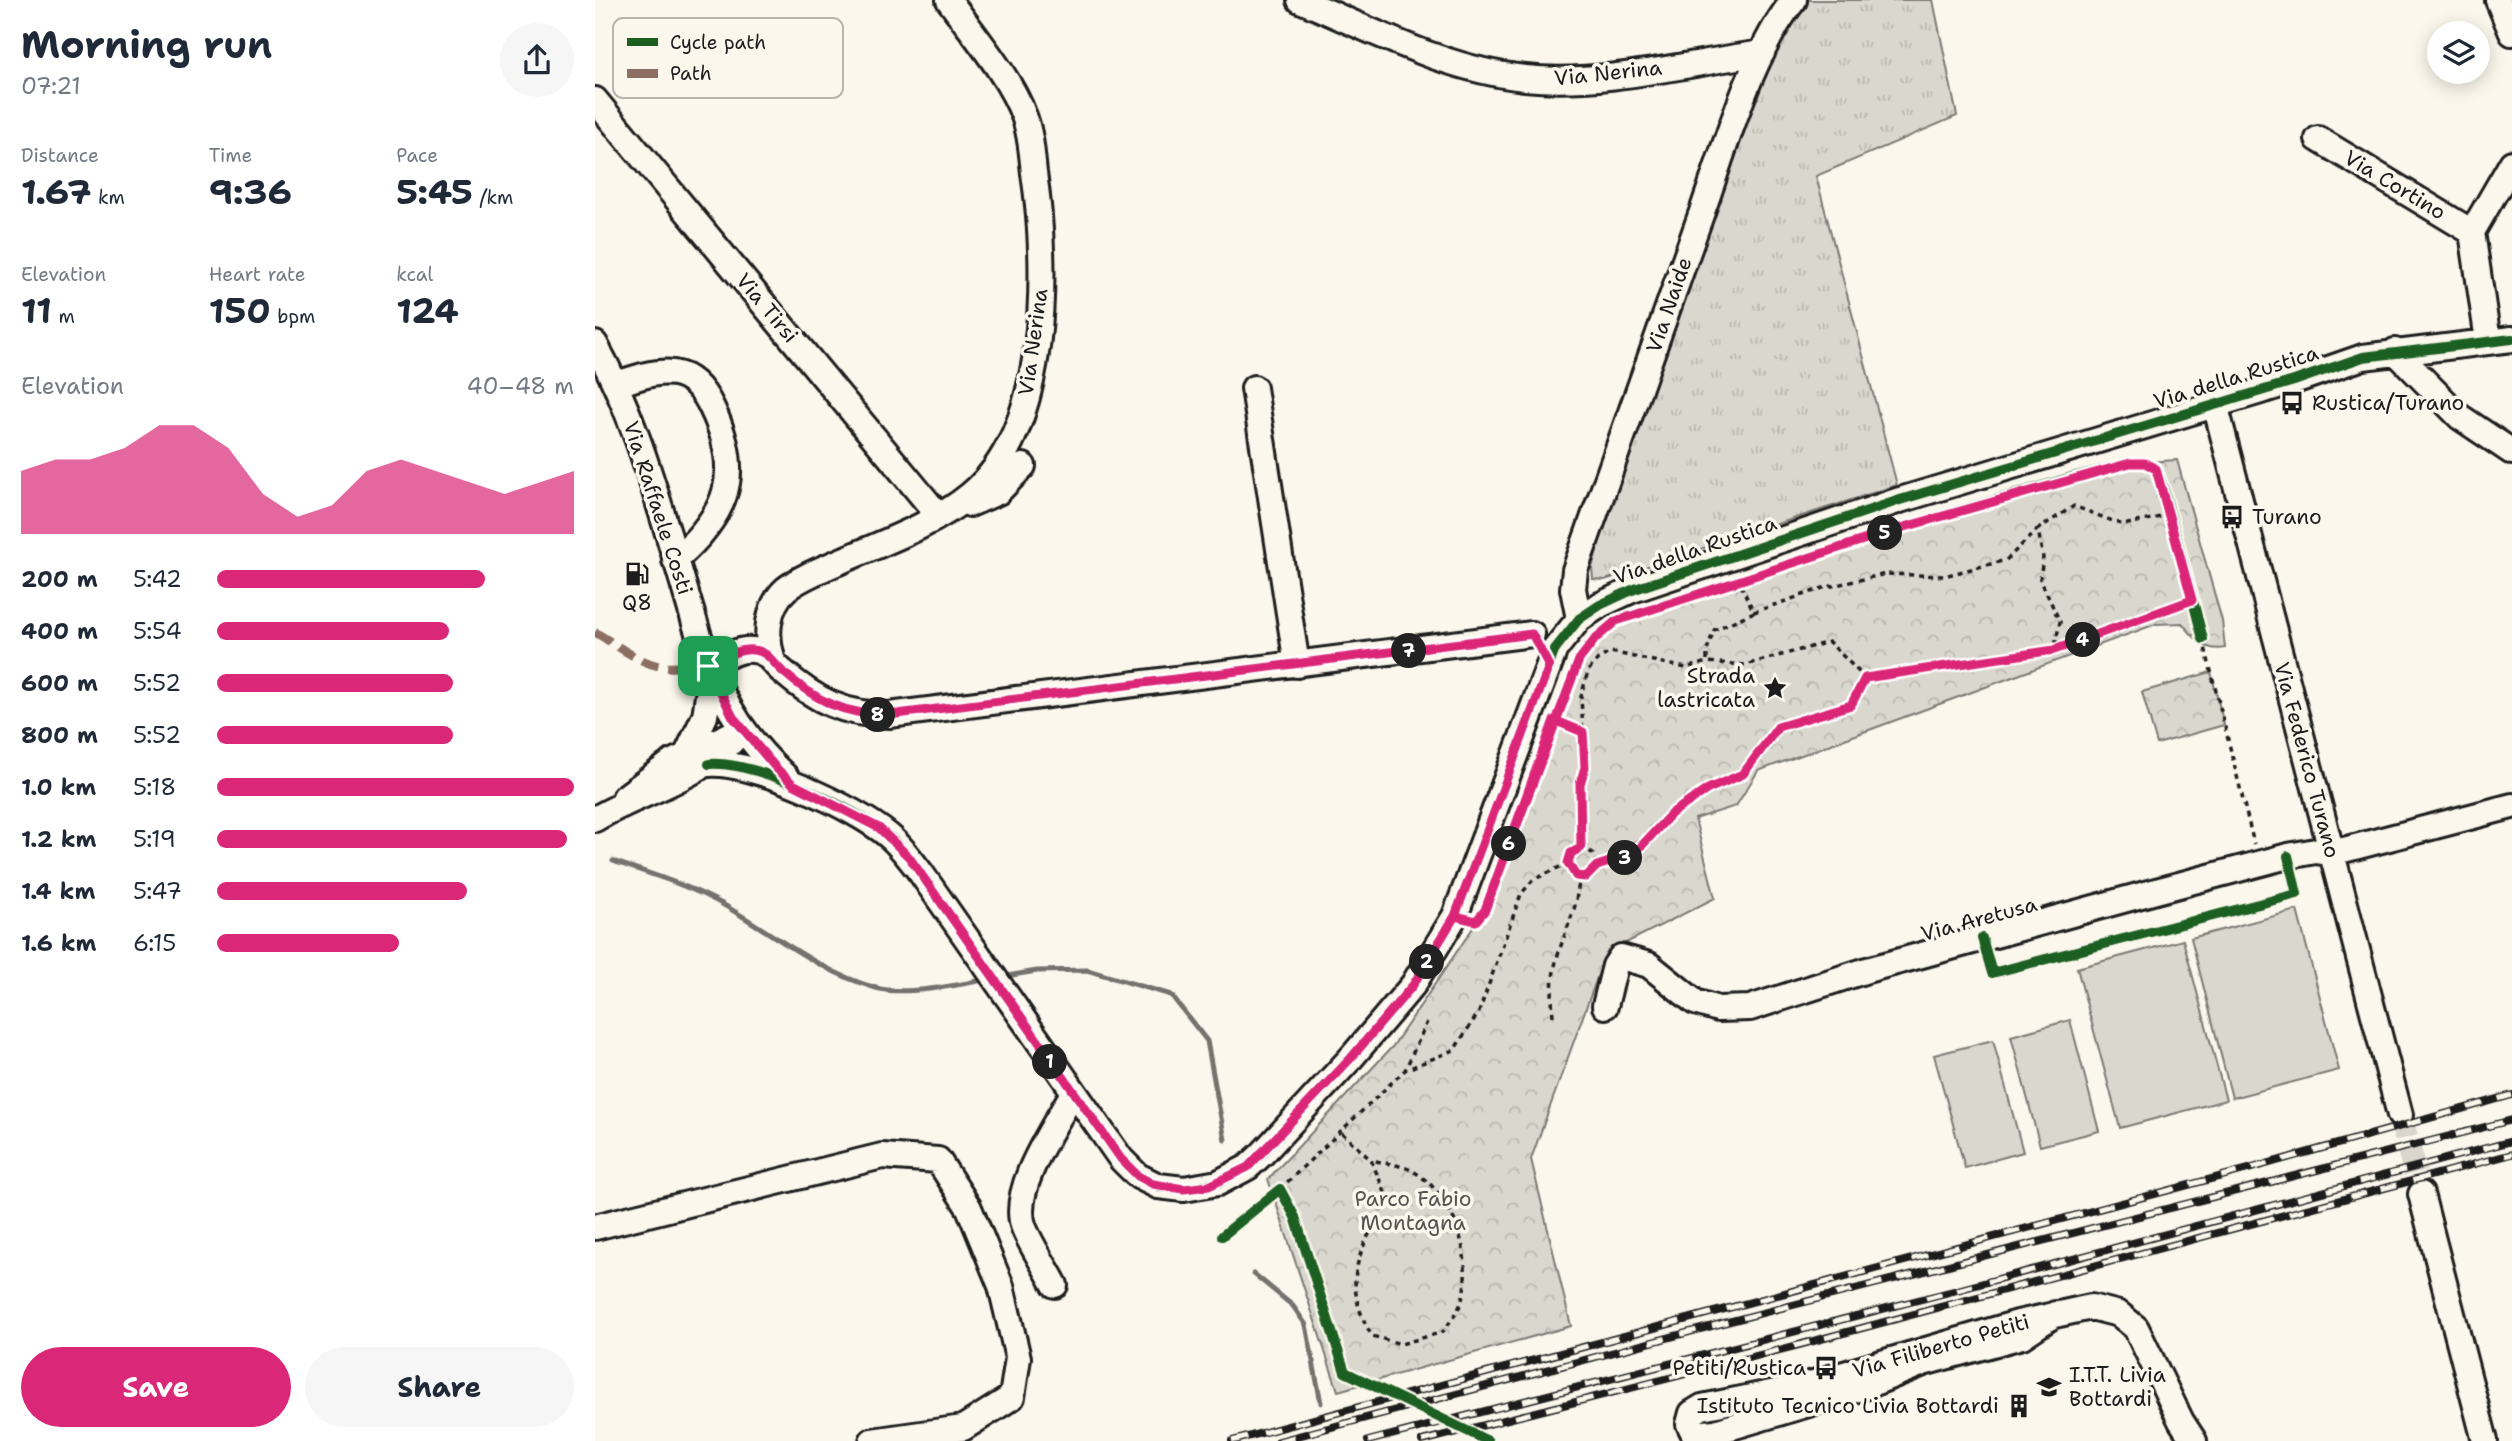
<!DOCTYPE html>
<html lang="en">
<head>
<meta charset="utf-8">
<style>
	body { margin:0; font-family:"Shantell Sans",sans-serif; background:#f6f6f7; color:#1f2937; height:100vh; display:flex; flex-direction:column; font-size:26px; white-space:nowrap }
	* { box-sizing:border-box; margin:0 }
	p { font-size:23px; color:#747a83 }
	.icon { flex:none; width:38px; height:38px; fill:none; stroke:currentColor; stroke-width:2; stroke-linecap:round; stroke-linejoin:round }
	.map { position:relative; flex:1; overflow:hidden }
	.sheet { display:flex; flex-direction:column; background:#fff; width:595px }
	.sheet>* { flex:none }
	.fabs { position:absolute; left:1832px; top:21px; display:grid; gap:14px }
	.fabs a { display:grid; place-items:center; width:63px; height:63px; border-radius:50%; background:#fff; box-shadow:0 4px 18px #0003; font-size:35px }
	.pin { position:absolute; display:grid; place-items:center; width:60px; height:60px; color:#fff; margin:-30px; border-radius:14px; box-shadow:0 4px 10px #0006 }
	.km { position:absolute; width:35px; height:35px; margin:-18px; border-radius:50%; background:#222; color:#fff; font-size:19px; line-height:35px; text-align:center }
	.round { display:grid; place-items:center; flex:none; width:74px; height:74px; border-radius:37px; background:#f6f6f7 }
	.headline { display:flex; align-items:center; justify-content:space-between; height:119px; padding:0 21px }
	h1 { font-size:38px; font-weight:700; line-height:52px }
	.metrics { display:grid; grid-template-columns:repeat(3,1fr); gap:10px; height:119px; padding:7px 21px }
	.metrics div { display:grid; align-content:center }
	.metrics b { font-size:35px; font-weight:700 }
	.metrics small { font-size:19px; font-weight:400 }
	.metrics p { font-size:19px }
	.chart { height:196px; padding:14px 21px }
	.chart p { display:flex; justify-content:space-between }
	.chart svg { width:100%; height:126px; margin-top:7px; fill:#db2777; opacity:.7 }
	.button { display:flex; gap:14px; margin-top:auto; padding:14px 21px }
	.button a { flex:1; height:80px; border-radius:42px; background:#db2777; color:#fff; font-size:28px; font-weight:700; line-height:80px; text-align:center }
	.button a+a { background:#f6f6f7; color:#1f2937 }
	ul { padding:0 21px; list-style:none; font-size:23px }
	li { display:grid; grid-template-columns:112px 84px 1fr; align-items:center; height:52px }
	li i { height:18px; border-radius:9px; background:#db2777 }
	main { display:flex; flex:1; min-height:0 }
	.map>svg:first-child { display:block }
</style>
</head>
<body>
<main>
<section class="sheet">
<div class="headline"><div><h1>Morning run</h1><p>07:21</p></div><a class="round"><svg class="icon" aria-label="share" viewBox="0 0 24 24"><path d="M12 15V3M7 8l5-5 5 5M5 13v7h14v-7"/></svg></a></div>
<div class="metrics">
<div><p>Distance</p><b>1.67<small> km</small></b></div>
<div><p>Time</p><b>9:36</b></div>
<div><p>Pace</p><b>5:45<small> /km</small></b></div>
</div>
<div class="metrics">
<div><p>Elevation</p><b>11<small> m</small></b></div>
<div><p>Heart rate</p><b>150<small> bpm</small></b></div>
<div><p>kcal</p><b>124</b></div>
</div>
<div class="chart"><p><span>Elevation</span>40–48 m</p>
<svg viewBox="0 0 160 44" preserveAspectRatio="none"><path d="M0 44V22L10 18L20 18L30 14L40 6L50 6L60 14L70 30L80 38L90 34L100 22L110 18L120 22L130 26L140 30L150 26L160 22V44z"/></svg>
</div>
<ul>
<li><b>200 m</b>5:42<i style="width:75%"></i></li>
<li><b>400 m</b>5:54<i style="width:65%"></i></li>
<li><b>600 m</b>5:52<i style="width:66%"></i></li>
<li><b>800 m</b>5:52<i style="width:66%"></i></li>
<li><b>1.0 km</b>5:18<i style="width:100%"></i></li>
<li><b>1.2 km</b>5:19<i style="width:98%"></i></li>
<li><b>1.4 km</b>5:47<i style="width:70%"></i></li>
<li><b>1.6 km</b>6:15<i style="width:51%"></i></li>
</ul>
<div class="button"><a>Save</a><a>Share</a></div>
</section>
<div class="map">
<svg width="1917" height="1441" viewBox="0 0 1917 1441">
	<defs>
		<pattern id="grass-tufts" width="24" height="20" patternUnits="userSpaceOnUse" patternTransform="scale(1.75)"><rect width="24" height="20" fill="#dad7ce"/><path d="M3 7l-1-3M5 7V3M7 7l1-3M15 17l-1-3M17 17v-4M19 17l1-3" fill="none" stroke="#bab8b0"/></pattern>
		<pattern id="forest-crowns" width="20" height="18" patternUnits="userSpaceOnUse" patternTransform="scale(1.75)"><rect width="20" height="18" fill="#dad7ce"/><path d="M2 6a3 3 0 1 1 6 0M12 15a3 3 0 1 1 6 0" fill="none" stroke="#bab8b0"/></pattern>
	</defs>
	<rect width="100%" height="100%" fill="#fbf7ec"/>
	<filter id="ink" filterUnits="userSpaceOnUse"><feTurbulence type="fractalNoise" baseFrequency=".0143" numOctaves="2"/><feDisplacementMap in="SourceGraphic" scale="14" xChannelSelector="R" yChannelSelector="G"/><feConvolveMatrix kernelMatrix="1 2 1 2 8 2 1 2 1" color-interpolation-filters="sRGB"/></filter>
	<g filter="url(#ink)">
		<path fill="url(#grass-tufts)" stroke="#7b7a75" stroke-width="2" d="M1211,0H1338L1362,116L1221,176L1302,485L1010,580L998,579L997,568L1004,543L1167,80L1194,19Z"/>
		<path fill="url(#forest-crowns)" stroke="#7b7a75" stroke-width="2" d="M1582,460L1627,621L1630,648C1608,652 1600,638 1587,623L1561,624L1163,771L1141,806L1100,819L1120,898L1011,953L936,1159L976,1326L743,1391L673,1179L798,1046L890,910L984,660L1001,638L1021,621L1299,530L1477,477L1535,463Z
			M1616,672L1629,725L1562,744L1547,692Z"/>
		<path fill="#dad7ce" stroke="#7b7a75" stroke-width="2" d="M1702,910L1744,1070L1637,1098L1596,938Z
			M1588,940L1631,1100L1525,1128L1482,968Z
			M1475,1020L1504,1131L1445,1146L1416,1036Z
			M1398,1040L1428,1152L1370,1168L1339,1055Z"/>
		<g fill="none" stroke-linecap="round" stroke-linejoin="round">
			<path stroke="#74726e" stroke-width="5" d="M18,861C55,874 93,885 127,904C178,933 224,972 281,988C309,996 364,985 393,979
				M406,977L442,971L492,970L576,995L612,1041L630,1140
				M659,1274L698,1306L711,1325L726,1403"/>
			<path stroke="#dad6cd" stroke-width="24" stroke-dasharray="24 12" stroke-linecap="butt" d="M1805,1115L1826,1194"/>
			<g stroke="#1c1c1c" stroke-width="30">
				<path id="minor" d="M705,0C777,30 851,70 930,78C1005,86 1091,64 1167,53
					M1903,0L1917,33
					M0,100L343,515
					M1723,139L1877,232
					M1893,341L1877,232L1917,163
					M0,344C40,416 61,495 85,573C110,657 123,715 191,777
					M1800,351L1865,417L1917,452
					M21,384C39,379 60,370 79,373C98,376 109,391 117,408C148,473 134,513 80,560
					M659,388L702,665
					M1620,404L1805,1115
					M375,504L403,492L428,466
					M984,619L978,589L980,570C1023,449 1066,329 1108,209C1130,147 1158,49 1199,0
					M177,658C170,635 172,606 191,589C207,576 230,568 248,560C290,542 340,524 375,495C455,430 453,266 439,173C437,155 436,134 429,116C415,77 378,34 354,0
					M113,666C127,659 142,648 158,650C173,651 177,663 187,671C221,701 250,715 294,715L937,634
					M92,754L110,716L116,676
					M114,764C159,761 260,807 294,836C306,846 316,860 326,873L526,1159L543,1176L563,1186L589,1189L623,1183L653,1167L667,1154L756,1058L818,985L860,916L960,649L984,619L1005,605L1037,590L1305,500L1699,381L1768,357L1917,339
					M30,797L77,762L143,731
					M0,819C52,789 108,779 148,729
					M1010,1006L1020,966L1026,957L1054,965L1100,1002L1123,1009L1155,1008L1272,970L1561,891L1693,856L1721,851L1737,853L1917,806
					M1826,1194L1890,1441
					M0,1227L287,1156L343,1160L374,1208L406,1286L423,1358L417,1397L368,1428L277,1441
					M460,1285C450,1266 437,1247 429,1228C414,1190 460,1126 478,1093
					M1460,1314L1427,1336L1328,1363L1267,1388L1120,1432L1099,1434L1094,1424L1097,1413L1107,1407L1205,1387L1423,1323L1496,1307L1524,1314L1541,1328L1586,1421L1599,1441"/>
			</g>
			<path stroke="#1c1c1c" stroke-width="3.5" stroke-dasharray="5 5" stroke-linecap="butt" d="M1575,515L1528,525L1479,506L1443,529L1448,558L1445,579L1465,622L1459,650L1597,600
				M1141,576L1159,612L1228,588L1291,574L1349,576L1411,560L1443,529
				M1159,612L1119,630L1112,650V662L1150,665L1234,642L1270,678L1459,650
				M1608,639L1659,844
				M955,718L988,731
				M986,848L985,784L990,767L986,697L993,671L1003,659L1016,652L1091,668L1112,662
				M973 863a14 14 0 1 1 28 0a14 14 0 1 1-28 0Z
				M1002,866L1039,854L1077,813L1113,788L1148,774L1183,727L1256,705L1270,679
				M958,1016C954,965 964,954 979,909C982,899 982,888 986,877
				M832,1022L810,1070L859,1050L884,1012L926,894L938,880L973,863
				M747,1133L776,1160L792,1197C767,1251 743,1277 777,1336L806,1344L848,1332C854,1323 864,1311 867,1300C878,1255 860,1196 818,1171C807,1165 789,1163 776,1160
				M685,1189L810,1070"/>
			<use href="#minor" stroke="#fbf7ec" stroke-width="24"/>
			<g stroke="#1c1c1c" stroke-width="8">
				<path id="rail" d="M637,1441L1657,1168L1917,1095
					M684,1441L1136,1321L1917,1120
					M773,1441L1366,1289L1917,1141
					M827,1441L1196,1347L1917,1154"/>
			</g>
			<use href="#rail" stroke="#fbf7ec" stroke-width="5" stroke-dasharray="16" stroke-linecap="butt"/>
			<path stroke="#8d6e63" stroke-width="9" stroke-dasharray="18 9" stroke-linecap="butt" d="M0,632C36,654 69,684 110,656"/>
			<g stroke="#fbf7ec" stroke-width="15">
				<path id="cycleway" d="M114,764C159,761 260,807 294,836C306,846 316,860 326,873L526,1159L543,1176L563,1186L589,1189L623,1183L653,1167L667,1154L756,1058L818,985L860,916L960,649L984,619L1005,605L1037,590L1305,500L1699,381L1768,357L1917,339
					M860,916L881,921L890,910L984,660L1001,638L1021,621L1299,530L1477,477L1535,463H1550L1561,469L1569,490L1608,639
					M1387,938L1397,973L1702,894L1693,856
					M627,1236L685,1189L700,1217L750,1372L893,1441"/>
			</g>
			<use href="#cycleway" stroke="#1b5e20" stroke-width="10"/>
		</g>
	</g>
	<g fill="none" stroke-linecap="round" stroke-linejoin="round" filter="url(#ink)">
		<g stroke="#fff" stroke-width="14">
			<path id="route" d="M113,666L138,717L181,768L198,784L284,828L314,857L526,1159L543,1176L558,1184L589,1189L614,1186L653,1167L756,1058L818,985L860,916L881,921L890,910L959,720L988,732L990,767L985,784L986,848L976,853L973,863L981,876L991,877L1002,866L1039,854L1077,813L1113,789L1148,774L1183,727L1256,705L1270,678L1459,650L1597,600L1561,469L1550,463H1535L1299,530L1021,621L1001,638L984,660L890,910L881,921L860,916L954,666L937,634L294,715C249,715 221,701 187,671C177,662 173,651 158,650C142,648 127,659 113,666"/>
		</g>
		<use href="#route" stroke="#db2777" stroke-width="9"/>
	</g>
	<defs>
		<g id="bus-bare" transform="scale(1.89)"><path d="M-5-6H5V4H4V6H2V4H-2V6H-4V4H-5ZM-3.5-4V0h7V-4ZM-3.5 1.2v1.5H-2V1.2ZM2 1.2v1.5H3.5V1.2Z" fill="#1c1c1c" stroke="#fbf7ec" stroke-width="2.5" paint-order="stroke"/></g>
		<g id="fuel-bare" transform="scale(1.89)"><path d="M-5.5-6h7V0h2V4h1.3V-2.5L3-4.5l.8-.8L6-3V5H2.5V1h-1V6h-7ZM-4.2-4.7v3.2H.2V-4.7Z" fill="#1c1c1c" stroke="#fbf7ec" stroke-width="2.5" paint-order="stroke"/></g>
		<g id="sight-bare" transform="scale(1.89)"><path d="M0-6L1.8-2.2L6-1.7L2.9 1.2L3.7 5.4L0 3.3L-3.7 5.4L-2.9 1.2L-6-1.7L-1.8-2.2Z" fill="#1c1c1c" stroke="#fbf7ec" stroke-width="2.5" paint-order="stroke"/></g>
		<g id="school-bare" transform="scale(1.89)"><path d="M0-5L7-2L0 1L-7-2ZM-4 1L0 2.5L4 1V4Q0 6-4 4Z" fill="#1c1c1c" stroke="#fbf7ec" stroke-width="2.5" paint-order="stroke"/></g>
		<g id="building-bare" transform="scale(1.89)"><path d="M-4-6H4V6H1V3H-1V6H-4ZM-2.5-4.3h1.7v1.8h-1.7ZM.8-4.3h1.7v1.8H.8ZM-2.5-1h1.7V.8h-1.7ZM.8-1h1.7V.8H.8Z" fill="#1c1c1c" stroke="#fbf7ec" stroke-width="2.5" paint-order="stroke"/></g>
	</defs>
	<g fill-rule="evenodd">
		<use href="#bus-bare" x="1697" y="403"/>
		<use href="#bus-bare" x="1637" y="517"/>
		<use href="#fuel-bare" x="42" y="574"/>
		<use href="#sight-bare" x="1180" y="688"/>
		<use href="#bus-bare" x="1231" y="1368"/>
		<use href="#school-bare" x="1454" y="1387"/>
		<use href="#building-bare" x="1424" y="1406"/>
	</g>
	<g text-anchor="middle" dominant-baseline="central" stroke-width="7" stroke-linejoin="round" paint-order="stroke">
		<g font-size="21" fill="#1c1c1c" stroke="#fbf7ec">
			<text transform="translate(1013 73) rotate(-6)">Via Nerina</text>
			<text transform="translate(1800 185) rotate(31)">Via Cortino</text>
			<text transform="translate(1074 305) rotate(-71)">Via Naide</text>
			<text transform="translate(172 308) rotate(50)">Via Tirsi</text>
			<text transform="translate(438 342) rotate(-82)">Via Nerina</text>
			<text transform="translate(1641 377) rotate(-17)">Via della Rustica</text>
			<text transform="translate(63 508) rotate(72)">Via Raffaele Costi</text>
			<text transform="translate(1100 550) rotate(-19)">Via della Rustica</text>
			<text transform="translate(1712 760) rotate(75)">Via Federico Turano</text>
			<text transform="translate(1384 919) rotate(-15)">Via Aretusa</text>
			<text transform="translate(1346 1346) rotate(-16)">Via Filiberto Petiti</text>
		</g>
		<g font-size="21" fill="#1c1c1c" stroke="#fbf7ec" text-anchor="start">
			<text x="1717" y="403">Rustica/Turano</text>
			<text x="1657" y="517">Turano</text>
			<text x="42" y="603" text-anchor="middle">Q8</text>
			<text x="1160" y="676" text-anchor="end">Strada<tspan x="1160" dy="24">lastricata</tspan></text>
			<text x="1211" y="1368" text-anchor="end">Petiti/Rustica</text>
			<text x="1474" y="1375">I.T.T. Livia<tspan x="1474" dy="24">Bottardi</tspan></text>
			<text x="1404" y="1406" text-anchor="end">Istituto Tecnico Livia Bottardi</text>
		</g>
		<g font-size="21" fill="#555451" stroke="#fbf7ec">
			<text x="818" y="1199">Parco Fabio<tspan x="818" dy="24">Montagna</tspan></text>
		</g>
	</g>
	<rect x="18" y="18" width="230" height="80" rx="10" fill="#fbf7ec" stroke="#b8b5ae" stroke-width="2"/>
	<rect x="32" y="38" width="31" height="8" fill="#1b5e20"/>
	<rect x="32" y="69" width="31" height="9" fill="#8d6e63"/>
	<g font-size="19" fill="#1c1c1c">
		<text x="75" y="49">Cycle path</text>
		<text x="75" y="80">Path</text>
	</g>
</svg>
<div class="fabs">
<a><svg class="icon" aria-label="layers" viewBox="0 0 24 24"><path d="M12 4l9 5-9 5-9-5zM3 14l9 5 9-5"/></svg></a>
</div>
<div class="pin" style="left:113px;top:666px;background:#1e9e55"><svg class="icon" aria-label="arrive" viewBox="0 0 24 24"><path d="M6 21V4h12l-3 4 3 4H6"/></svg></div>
<b class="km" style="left:455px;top:1062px">1</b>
<b class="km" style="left:832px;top:962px">2</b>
<b class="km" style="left:1030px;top:858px">3</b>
<b class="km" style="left:1488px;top:640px">4</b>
<b class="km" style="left:1290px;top:533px">5</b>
<b class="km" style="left:914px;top:844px">6</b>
<b class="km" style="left:814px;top:651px">7</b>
<b class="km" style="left:283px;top:715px">8</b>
</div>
</main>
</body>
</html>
